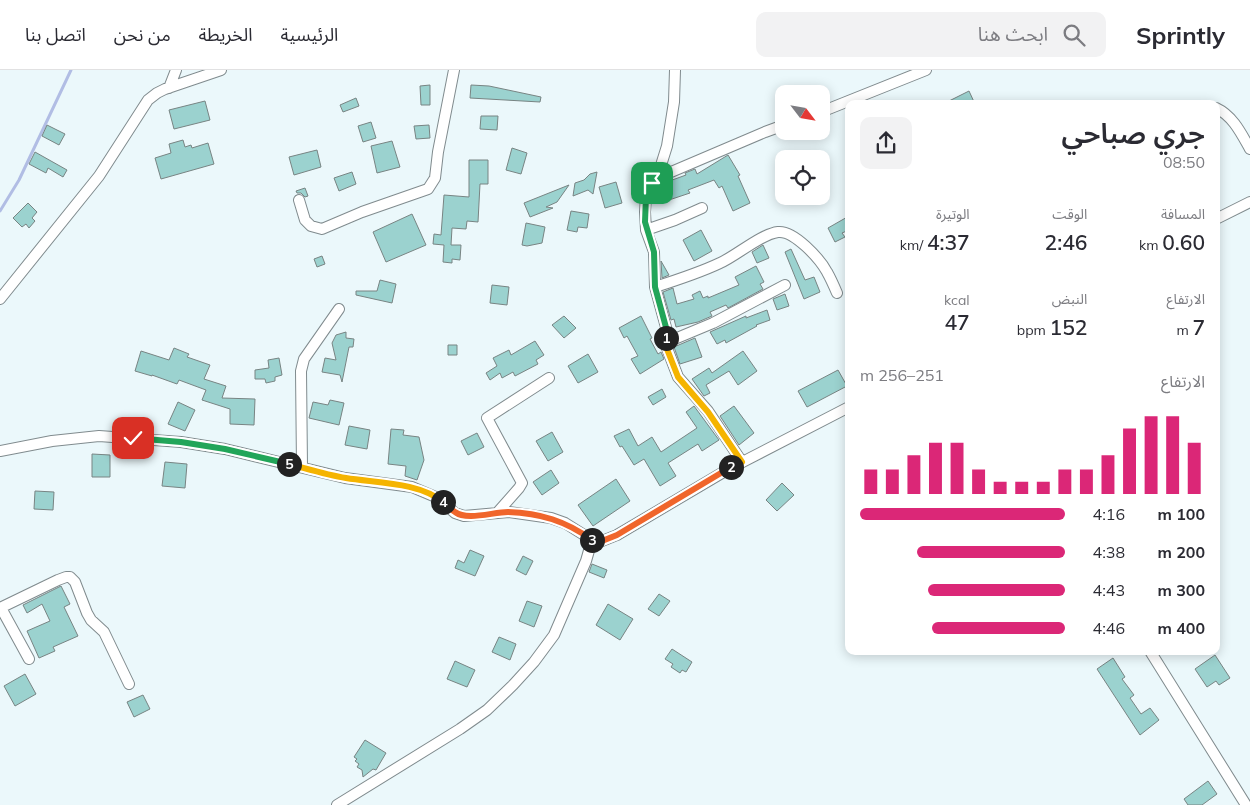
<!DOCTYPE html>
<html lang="ar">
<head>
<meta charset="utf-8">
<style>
	body { margin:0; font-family:Mulish,"Noto Sans Arabic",sans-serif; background:#f2f2f3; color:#2b2b33; direction:rtl; height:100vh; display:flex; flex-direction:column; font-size:19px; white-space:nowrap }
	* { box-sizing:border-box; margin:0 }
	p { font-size:16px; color:#7c7c81 }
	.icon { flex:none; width:28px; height:28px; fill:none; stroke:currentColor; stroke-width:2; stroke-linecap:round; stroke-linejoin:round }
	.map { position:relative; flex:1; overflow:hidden; direction:ltr }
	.drawer { position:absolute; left:845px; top:30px; width:375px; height:555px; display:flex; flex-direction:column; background:#fff; border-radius:10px; box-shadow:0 2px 12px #0003; direction:rtl }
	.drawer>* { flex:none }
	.needle { width:32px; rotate:121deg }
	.buttons { position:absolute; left:775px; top:15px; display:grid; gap:10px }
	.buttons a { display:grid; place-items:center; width:55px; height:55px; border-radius:10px; background:#fff; box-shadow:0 2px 12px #0003; font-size:25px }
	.pin { position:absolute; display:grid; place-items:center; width:42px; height:42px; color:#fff; margin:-21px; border-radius:10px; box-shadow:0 2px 8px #0006 }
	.km { position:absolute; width:25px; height:25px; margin:-12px; border-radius:50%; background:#222; color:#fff; font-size:14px; line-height:25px; text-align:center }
	.round { display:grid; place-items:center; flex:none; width:52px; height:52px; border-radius:10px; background:#f2f2f3 }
	.headline { display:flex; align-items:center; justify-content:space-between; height:85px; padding:0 15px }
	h1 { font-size:28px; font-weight:600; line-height:38px }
	.figures { display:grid; grid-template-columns:repeat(3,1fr); gap:8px; height:85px; padding:5px 15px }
	.figures div { display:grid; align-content:center }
	.figures b { font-size:21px; font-weight:600 }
	.figures small { font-size:14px; font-weight:400 }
	.figures p { font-size:14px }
	.chart { height:140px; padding:10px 15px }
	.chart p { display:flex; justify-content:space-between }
	.chart svg { width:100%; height:90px; margin-top:5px; stroke:#db2777; stroke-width:6 }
	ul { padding:0 15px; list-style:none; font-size:16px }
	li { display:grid; grid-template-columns:80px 60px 1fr; align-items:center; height:38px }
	li i { height:12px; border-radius:6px; background:#db2777 }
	header { display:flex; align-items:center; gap:30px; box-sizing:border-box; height:70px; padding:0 25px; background:#fff; border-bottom:1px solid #e1e1e2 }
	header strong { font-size:24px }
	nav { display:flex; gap:28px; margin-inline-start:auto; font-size:18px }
	.search { width:350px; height:45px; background:#f2f2f3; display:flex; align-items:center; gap:12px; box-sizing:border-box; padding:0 18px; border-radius:10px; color:#7c7c81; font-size:19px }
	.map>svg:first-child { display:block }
</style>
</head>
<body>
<header>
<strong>Sprintly</strong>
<div class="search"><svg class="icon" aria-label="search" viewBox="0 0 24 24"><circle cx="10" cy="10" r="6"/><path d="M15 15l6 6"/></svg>ابحث هنا</div>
<nav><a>الرئيسية</a><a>الخريطة</a><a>من نحن</a><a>اتصل بنا</a></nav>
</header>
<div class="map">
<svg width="1250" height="735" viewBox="0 0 1250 735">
	<rect width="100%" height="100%" fill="#ebf8fb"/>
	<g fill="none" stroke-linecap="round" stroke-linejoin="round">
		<path stroke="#b1bde4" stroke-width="3" d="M0,141L19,110L71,0"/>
	</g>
	<path fill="#9bd2cf" stroke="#788483" d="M430,15V35H421L420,16Z
		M471,15L489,16L541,27L540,32L470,28Z
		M969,21L975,34H943Z
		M356,28L359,36L343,42L340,35Z
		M205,31L210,50L174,59L169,40Z
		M481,46H498L497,60L480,59Z
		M371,52L376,68L363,72L358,56Z
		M47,55L65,64L59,75L42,66Z
		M429,55L430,68L416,69L414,56Z
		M183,70L185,77L191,75L192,78L208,73L214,94L161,109L155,88L171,83L169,74Z
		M392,71L400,97L377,103L371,76Z
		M512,78L527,83L521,104L506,100Z
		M317,80L321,97L294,105L289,87Z
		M35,82L67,100L63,107L48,98L46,103L29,94Z
		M728,85L740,105L738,106L750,133L733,141L722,116L719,118L714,110L688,120L690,123L669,130L664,113L686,105L685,103L695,99L697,104Z
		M469,90H488V114H480L478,152L467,151L466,159L452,158L451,175H461L460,190L452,189V193L443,192L444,175L433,174L434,164L441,165L444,125L469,127Z
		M352,102L356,114L339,121L334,108Z
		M597,102L593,124L588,120L573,126L575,113L584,110L590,104Z
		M616,112L622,133L605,138L599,117Z
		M569,115L557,132L546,137L553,138L530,147L524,133Z
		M305,118L308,126L305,127L301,123H297L296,121Z
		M28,133L37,142L32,148L35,151L29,158L26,154L22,157L13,148Z
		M571,141L589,144L587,158L578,157L577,162L567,160Z
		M412,144L426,175L386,192L373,162Z
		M849,146V160L842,163L845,167L835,172L828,158Z
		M526,153L545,157L542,173L527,176L522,175Z
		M701,160L712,181L694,191L683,170Z
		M763,175L769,188L757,193L752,182Z
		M791,179L805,210L814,207L820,222L804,229L785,182Z
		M322,186L325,194L317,197L314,189Z
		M661,191L669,205L662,208Z
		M756,196L764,212L760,214L763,219L728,238L726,235L710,242L712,246L698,252L676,257L674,249L671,250L663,222L673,218L677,234L694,229L692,225L700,221L703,228L708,226V228L739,215L735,207Z
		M380,210L396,214L392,233L356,225V221H377Z
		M492,215L509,217L507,235L490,233Z
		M785,224L789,236L777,240L773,229Z
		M767,240L770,250L756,255L757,256L726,273L725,270L717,274L710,262L746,246V248Z
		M564,246L576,258L564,268L552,255Z
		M641,246L652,268L650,269L658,284L661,282L664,289L640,304L631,289L638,286L627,266L624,268L619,258Z
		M346,262V268L354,269L353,277H349L342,312L340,305L322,302L325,288L336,290L332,273L336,265Z
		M695,268L702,287L680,294L674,277Z
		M535,271L544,285L536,290L538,294L515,306L513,302L502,308L500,303L490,310L486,303L497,296L493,288L509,280L511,285Z
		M448,275H457V285H448Z
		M174,278L189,284L187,287L210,295L204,309L226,316L222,328L255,329L254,355L230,354V339L202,330L206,320L179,310L177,314L152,305V306L135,301L141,281L169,290Z
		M743,281L757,301L738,315L729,301L706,315L710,323L704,326L692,309L709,298L712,303Z
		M588,284L598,302L578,313L568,296Z
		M279,288L282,305L275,307V311L266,313L265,309H255V300L269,298L268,290Z
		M838,300L847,316L807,337L798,321Z
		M662,319L666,327L653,335L648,327Z
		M330,330L344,333L339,355L309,348L313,332L328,335Z
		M178,332L195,340L185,361L168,354Z
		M694,336L719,370L702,381L698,374L668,393L676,406L660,416L644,389L634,395L622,376L620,377L614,366L629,359L638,376L652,367L661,382L697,358L686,342Z
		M734,336L754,363L739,375L720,346Z
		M349,356L370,360L367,379L345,375Z
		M391,359L404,360L403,365L419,367L424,390L417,410L405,406L406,396L388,394Z
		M552,362L563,382L548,391L536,371Z
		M477,363L484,377L468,385L461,371Z
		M92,384L110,385V407H92Z
		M165,392L187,394L185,418L162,416Z
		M551,400L559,413L542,425L533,412Z
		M616,409L630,431L593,456L578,435Z
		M782,413L794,425L777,441L766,430Z
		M35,421L54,422L53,440L34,439Z
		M470,480L484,486L475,506L455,498L458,490L464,493Z
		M523,486L533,491L526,505L516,500Z
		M592,494L607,500L604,508L589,502Z
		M61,516L70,534L64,537L78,566L53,577L55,581L39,588L27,561L50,551L42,534L27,543L23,535Z
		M659,524L670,531L659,546L648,539Z
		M527,531L542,536L534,557L519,551Z
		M608,534L633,549L620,570L596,555Z
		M499,567L516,574L510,590L492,582Z
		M672,579L692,592L686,602L682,600L680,603L671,597L673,594L665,589Z
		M1215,585L1230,608L1219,615L1216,611L1207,617L1195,599Z
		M1113,588L1125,607L1122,609L1134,625L1130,628L1141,644L1150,638L1159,650L1140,665L1097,599Z
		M455,591L475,600L467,617L447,609Z
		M25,604L36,624L15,636L4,616Z
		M143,625L150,639L134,647L127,632Z
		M365,670L386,683L376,700L373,699L363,707L362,700L357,697L359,694L355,691L357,689L354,687Z
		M1208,711L1217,724L1202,735H1188L1184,729Z"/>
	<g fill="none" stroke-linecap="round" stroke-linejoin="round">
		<g stroke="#808b8e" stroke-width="12">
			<path id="minor" d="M675,0L674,32L667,76L657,108L652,113L646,126L645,142L646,160L654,182L655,217L667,261L665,273L678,307L708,341L742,392
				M169,18L176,0
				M1216,38C1233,46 1241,63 1250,79
				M821,42L926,0
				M657,108L765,62L784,55
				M299,130L305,150L311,156L322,159L362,142L428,119L435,108L438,82L454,0
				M1216,149L1250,132
				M646,160L675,150L702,138
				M655,217C677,210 699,203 720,193C736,186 761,164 778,162C794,160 820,189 827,202C831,209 834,216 837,223
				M0,229L99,106L148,30L157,23L165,19L221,0
				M665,273L713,253L785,215
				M0,381L52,371L99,366L181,372L225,379L345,408L412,417L438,428L455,443L464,446L509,442L551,448L565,453L592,470
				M302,397L301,301L304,289L339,239
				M497,443L519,418L522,413L487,348L549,308
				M0,538L58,510L66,507H70L75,512L87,543L91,550L104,562L129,614
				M1,538L29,589
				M1150,581L1246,735
				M337,735L460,659L487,640L513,615L534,592L554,565L586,491L592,470L602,471L617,465L727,400L849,337"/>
		</g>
		<use href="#minor" stroke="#fff" stroke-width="10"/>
	</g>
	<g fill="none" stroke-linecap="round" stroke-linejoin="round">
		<g stroke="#fff" stroke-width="10">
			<path id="split-1" d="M652,113L646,126L645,152L654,182L655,217L667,261L666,268"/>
		</g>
		<g stroke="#fff" stroke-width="10">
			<path id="split-2" d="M666,268L665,274L678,307L708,342L742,392L731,397"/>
		</g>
		<g stroke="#fff" stroke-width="10">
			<path id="split-3" d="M592,470L602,471L617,465L731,397"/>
		</g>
		<g stroke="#fff" stroke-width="10">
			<path id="split-4" d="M443,432C447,435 450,439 455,442C467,451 493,442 508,442C540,443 566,451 592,470"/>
		</g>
		<g stroke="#fff" stroke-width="10">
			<path id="split-5" d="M289,394C308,399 327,405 346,408C376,413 419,412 443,432"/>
		</g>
		<g stroke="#fff" stroke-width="10">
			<path id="split-6" d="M133,368L181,372L225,379L289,394"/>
		</g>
		<use href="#split-1" stroke="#22a559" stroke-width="6"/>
		<use href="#split-2" stroke="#f5b400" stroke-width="6"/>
		<use href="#split-3" stroke="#f0652b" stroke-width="6"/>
		<use href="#split-4" stroke="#f0652b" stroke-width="6"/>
		<use href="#split-5" stroke="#f5b400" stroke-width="6"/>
		<use href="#split-6" stroke="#22a559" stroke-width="6"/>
	</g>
</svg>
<div class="buttons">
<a><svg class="needle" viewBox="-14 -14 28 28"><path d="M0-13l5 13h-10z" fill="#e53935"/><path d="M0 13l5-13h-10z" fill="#7c7c81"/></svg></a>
<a><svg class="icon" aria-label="locate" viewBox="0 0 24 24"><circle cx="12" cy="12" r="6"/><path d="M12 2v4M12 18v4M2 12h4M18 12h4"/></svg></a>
</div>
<div class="pin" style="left:652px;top:113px;background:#1e9e55"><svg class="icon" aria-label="arrive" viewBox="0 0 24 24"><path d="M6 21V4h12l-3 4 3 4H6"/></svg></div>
<div class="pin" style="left:133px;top:368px;background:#d93025"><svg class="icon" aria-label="check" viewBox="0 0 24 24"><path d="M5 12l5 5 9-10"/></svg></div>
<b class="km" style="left:666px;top:268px">1</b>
<b class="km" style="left:731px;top:397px">2</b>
<b class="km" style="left:592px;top:470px">3</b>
<b class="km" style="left:443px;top:432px">4</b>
<b class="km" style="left:289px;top:394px">5</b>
<section class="drawer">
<div class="headline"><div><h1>جري صباحي</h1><p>08:50</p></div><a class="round"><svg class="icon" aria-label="share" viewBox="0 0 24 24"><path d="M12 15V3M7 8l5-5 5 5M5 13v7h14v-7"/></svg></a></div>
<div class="figures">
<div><p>المسافة</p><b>0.60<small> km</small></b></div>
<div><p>الوقت</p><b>2:46</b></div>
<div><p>الوتيرة</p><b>4:37<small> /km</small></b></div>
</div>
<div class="figures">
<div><p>الارتفاع</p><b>7<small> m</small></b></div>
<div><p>النبض</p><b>152<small> bpm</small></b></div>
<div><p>kcal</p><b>47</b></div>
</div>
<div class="chart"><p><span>الارتفاع</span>251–256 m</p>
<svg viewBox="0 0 160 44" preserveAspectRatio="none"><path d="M5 44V32M15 44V32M25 44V25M35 44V19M45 44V19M55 44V32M65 44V38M75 44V38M85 44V38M95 44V32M105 44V32M115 44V25M125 44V12M135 44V6M145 44V6M155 44V19"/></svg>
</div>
<ul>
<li><b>100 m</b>4:16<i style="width:100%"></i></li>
<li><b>200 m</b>4:38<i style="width:72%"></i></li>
<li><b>300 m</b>4:43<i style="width:67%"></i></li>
<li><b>400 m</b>4:46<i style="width:65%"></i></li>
</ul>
</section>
</div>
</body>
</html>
